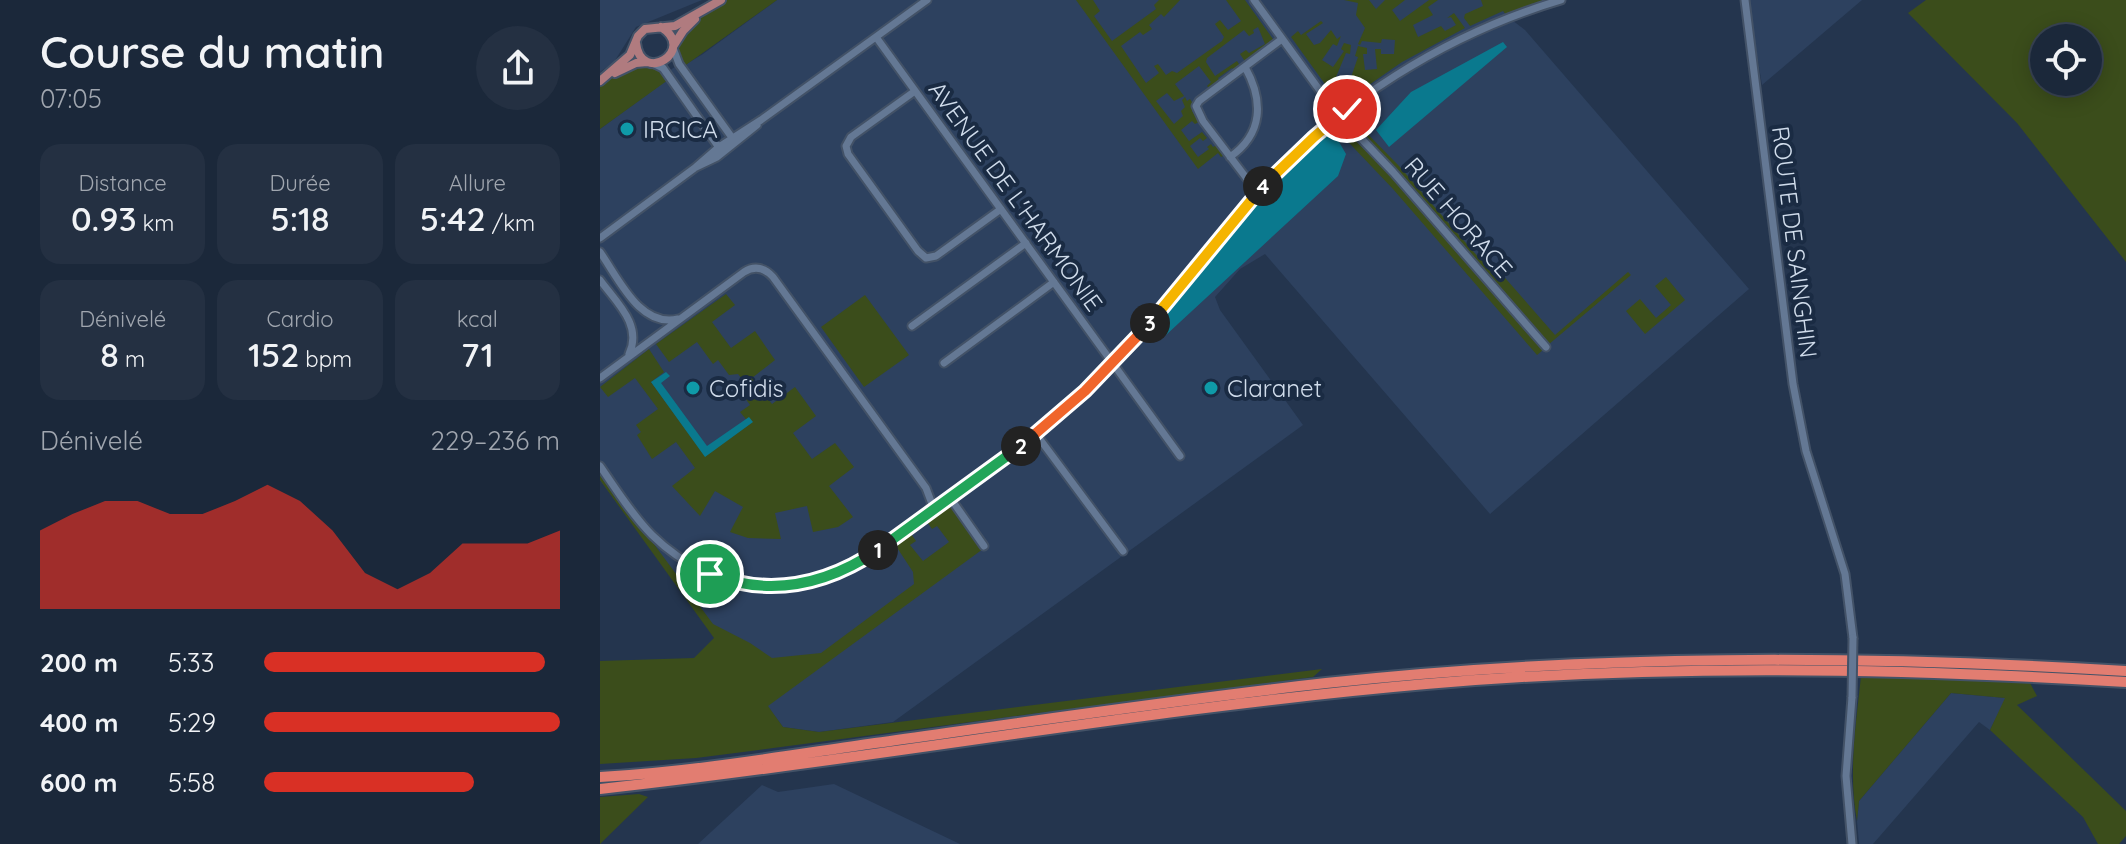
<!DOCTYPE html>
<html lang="fr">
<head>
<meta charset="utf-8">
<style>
	body { margin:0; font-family:Quicksand,sans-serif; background:#243042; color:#f1f3f6; height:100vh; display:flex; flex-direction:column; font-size:30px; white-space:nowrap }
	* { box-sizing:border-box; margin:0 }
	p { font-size:26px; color:#a0a6af }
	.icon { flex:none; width:44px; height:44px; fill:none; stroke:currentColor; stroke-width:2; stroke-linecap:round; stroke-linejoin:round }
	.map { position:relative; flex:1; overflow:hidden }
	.details { display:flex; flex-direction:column; background:#1b283a; width:600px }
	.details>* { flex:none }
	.tools { position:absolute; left:1430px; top:24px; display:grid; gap:16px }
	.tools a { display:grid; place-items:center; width:72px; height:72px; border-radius:50%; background:#1b283a; box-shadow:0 4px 20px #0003,0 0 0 2px #394454; font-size:40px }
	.pin { position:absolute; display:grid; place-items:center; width:68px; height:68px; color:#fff; margin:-34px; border:4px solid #fff; border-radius:50%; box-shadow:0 2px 8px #0007 }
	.km { position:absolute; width:40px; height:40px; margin:-20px; border-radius:50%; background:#222; color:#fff; font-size:22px; line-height:40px; text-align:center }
	.round { display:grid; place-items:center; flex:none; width:84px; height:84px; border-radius:42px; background:#243042 }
	.head { display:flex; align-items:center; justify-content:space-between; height:136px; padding:0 40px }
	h1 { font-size:44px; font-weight:600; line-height:60px }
	.stats { display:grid; grid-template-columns:repeat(3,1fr); gap:12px; height:136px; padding:8px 40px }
	.stats div { display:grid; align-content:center; border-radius:20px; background:#243042; text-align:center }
	.stats b { font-size:34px; font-weight:600 }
	.stats small { font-size:22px; font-weight:400 }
	.stats p { font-size:22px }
	.chart { height:224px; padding:16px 40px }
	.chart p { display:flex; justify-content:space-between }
	.chart svg { width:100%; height:144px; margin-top:8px; fill:#d93025; opacity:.7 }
	ul { padding:0 40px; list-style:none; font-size:26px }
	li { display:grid; grid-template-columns:128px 96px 1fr; align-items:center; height:60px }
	li i { height:20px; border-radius:10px; background:#d93025 }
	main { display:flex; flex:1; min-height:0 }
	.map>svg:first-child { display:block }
</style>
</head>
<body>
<main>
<section class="details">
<div class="head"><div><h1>Course du matin</h1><p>07:05</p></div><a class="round"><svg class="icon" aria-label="share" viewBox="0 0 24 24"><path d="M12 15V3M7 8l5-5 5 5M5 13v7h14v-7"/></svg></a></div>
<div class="stats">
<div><p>Distance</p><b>0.93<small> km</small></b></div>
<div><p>Durée</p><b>5:18</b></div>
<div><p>Allure</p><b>5:42<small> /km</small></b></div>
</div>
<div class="stats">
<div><p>Dénivelé</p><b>8<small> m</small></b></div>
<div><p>Cardio</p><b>152<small> bpm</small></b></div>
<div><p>kcal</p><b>71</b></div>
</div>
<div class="chart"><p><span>Dénivelé</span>229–236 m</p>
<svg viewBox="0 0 160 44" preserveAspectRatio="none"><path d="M0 44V20L10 15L20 11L30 11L40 15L50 15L60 11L70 6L80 11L90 20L100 33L110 38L120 33L130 24L140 24L150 24L160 20V44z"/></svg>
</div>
<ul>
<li><b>200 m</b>5:33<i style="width:95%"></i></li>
<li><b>400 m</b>5:29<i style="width:100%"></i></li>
<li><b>600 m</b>5:58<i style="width:71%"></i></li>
</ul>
</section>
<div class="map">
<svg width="1526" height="844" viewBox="0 0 1526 844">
	<rect width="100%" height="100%" fill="#24354e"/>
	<path fill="#2d415f" d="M0,0H102L36,27L14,62L0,72Z
		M177,0H895L908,17L925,30L1149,289L890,514L665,254L640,269L615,297L620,310L703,425L293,722L219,732L183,727L0,480V129L67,80L64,74L81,63L83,66L103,54Z
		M1148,0H1262L1162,85Z
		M1351,693L1406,698L1390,730L1379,722L1273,844H1259L1257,821L1259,801Z
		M234,784L360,844H98L162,785L178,792Z"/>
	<path fill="#3b4d1b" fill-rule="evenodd" d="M126,0H177L83,67C81,61 77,54 77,49C79,26 110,11 126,0Z
		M476,0H493L500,11L494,16L512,41L556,9L554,5L559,0H580L564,17L561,14L549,25L552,29L543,35L540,32L521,46L546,83L559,73L554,66L558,64L566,75L572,71L577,73L622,41L624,37L615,24L620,20L628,30L641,21L626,0H645L675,42L646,63L640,54L646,50L649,53L665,44L658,27L653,30L654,33L649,36L644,30L607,58L606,62L615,76L637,61L641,67L635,71L632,68L618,78L620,82L610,89L607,86L611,82L599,66L575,84L584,96L574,101L567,93L556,101L574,124L583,116L581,111L585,107L582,100L585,97L587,101L590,99L593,104L592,111L599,122L595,124L592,121L581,130L589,141L602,132L607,138L603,141L600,138L590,146L598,157L609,149L607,147L611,144L613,147L617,145L623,156L621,157L618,153L598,169Z
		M744,0H769L776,9L785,0H805L792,10L800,21L829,0H838L828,7L833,15L813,25L818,37L841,26L845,31L856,25L851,17L847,18L854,13L865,28L802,62L740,105L691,37L698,31L701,35L721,21L723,23L706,34L714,45L720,43L731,30L737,39L741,36L737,46L733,44L722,60L733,67L744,51L741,49L744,43L751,45L750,54L746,53L736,77L741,86H748L758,57L755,56L758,46L767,48V54H763L765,70L777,69L775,49H781V54H794L795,40L782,39L781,43L762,41L760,45L758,44L765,28L756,15L758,3Z
		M881,0H955L908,17L903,11L870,26L864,18L865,14L883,6Z
		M1326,0H1526V262L1417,123L1308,13ZM1488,38V82H1444V38Z
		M43,64L58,67L68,80L0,129V85L22,72Z
		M751,117L799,166L879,258L885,255L955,335L1028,272L1031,275L948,345L796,169L753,124Z
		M737,122L799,184L943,350L937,355L793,189L733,126Z
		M1066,277L1085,300L1045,334L1026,311L1040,299L1056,318L1071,305L1055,286Z
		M126,294L135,305L112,322L131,348L155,331L175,360L152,378L172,404L195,387L216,416L193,433L212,459L235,443L254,467L229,486L253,517L238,527L213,532L207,506L175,513L181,539L148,538L130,532L143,507L115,491L100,516L72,486L95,468L76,442L52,459L37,435L41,432L36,425L58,409L35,378L8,397L0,387L49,349L64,372L51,382L105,456L150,424L140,412L150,405L138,388L143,380L138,374L129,375L118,360L113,364L97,342L69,362L56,344Z
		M265,295L309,355L264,387L221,327Z
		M0,471L113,624L150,643L172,658L221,653L314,584L313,572L294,543L309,531L316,541L310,545L323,561L349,542L337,526L332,529L325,519L350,502L383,549L168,706L183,727L219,732L722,669L713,677L151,751L96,758L0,764V661L94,658L114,638L0,480Z
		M1261,676L1430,683L1437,696L1417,705L1526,811V836L1519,844H1498L1483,817L1390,730L1405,698L1351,693L1259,801L1257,821C1248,773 1256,724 1261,676Z
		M39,794L48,797L0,844V797Z"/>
	<path fill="#0a798e" d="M903,42L907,47L789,147L776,130L811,92Z
		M731,128L746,154L738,176L566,335L554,323L582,294L660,194Z
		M66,372L70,376L61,383L107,446L149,417L153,422L105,457L51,382Z"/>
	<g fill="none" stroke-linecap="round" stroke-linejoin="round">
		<g stroke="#435267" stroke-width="11">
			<path id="minor" d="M654,0L734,110L793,172L946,347
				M1145,0L1193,384L1206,451L1245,574L1253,638
				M276,37L580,456
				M73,48L79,64L133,139
				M53,63L63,68L120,149
				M315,91L251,137L246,146L248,154L318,251L326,258L336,256L401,209
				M630,157C663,134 664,101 645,67
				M96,167L119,147L161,120L327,0
				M657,192L603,121L596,106L599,101L682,39
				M0,238L96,167L117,157L157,125
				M0,252C19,279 40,328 78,319
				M0,280C16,302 43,325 29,354
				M312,326L426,243
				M344,363L454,282
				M0,378L144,272C155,265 165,268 173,277L326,488L332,504C328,519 290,541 276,551C206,602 115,597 52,535C32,515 16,489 0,466
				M436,434L523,551
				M330,510L351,499
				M384,546L351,499C421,446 482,397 542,332C584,288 617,237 657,192C737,103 846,34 961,0
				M1252,844L1246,776L1252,697"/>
		</g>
		<g stroke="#435267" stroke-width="12">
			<path id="major" d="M36,43C41,86 98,50 61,27
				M74,45L83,31L95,19
				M15,73L36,63L47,62
				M0,81L30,55L38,36L45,29L75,26L121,0"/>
		</g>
		<g stroke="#435267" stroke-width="14">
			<path id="highway" d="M0,777C92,772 184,756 275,743C425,722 575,700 726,683C992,654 1259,655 1526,671
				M0,789C276,759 549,708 826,684C1059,664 1292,668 1526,682"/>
		</g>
		<use href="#minor" stroke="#647894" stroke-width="7"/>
		<use href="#major" stroke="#b07b7f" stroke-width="8"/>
		<use href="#highway" stroke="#e27d71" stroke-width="10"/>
		<g stroke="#435267" stroke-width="11" stroke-linecap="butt">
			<path id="minor-bridge" d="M1252,697L1253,638"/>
		</g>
		<use href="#minor-bridge" stroke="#647894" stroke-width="7"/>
	</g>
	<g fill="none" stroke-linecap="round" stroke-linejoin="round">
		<g stroke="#fff" stroke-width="16">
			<path id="split-1" d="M110,574C169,597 226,585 278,550"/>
		</g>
		<g stroke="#fff" stroke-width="16">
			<path id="split-2" d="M278,550L421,446"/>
		</g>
		<g stroke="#fff" stroke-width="16">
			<path id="split-3" d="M421,446L485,391L550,323"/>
		</g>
		<g stroke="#fff" stroke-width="16">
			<path id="split-4" d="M550,323L663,186"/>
		</g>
		<g stroke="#fff" stroke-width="16">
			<path id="split-5" d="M663,186L714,137L747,109"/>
		</g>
		<use href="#split-1" stroke="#22a559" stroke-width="10"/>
		<use href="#split-2" stroke="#22a559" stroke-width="10"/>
		<use href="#split-3" stroke="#f0652b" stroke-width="10"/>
		<use href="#split-4" stroke="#f5b400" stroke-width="10"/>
		<use href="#split-5" stroke="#f5b400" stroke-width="10"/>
	</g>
	<g fill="#0f9aa8" stroke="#1a2b43" stroke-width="3">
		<circle cx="27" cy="129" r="8"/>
		<circle cx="93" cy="388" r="8"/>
		<circle cx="611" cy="388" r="8"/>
	</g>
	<g text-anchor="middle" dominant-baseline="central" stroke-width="8" stroke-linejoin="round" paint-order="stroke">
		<g font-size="24" fill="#d0dceb" stroke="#1a2b43" text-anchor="start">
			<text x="43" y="129">IRCICA</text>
			<text x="109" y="388">Cofidis</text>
			<text x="627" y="388">Claranet</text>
		</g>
		<g font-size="24" fill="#d0dceb" stroke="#1a2b43">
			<text transform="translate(416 196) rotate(54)">AVENUE DE L'HARMONIE</text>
			<text transform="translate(859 217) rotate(49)">RUE HORACE</text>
			<text transform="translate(1195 242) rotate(83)">ROUTE DE SAINGHIN</text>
		</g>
	</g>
</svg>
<div class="tools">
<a><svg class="icon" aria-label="locate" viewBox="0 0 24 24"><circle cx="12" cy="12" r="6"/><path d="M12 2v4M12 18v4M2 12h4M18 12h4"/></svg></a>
</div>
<div class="pin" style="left:110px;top:574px;background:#1e9e55"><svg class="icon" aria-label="arrive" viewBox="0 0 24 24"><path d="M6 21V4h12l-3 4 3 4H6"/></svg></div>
<div class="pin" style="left:747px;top:109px;background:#d93025"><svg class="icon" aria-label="check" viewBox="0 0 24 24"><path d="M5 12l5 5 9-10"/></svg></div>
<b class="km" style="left:278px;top:550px">1</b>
<b class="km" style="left:421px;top:446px">2</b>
<b class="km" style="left:550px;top:323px">3</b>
<b class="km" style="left:663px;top:186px">4</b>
</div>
</main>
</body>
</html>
